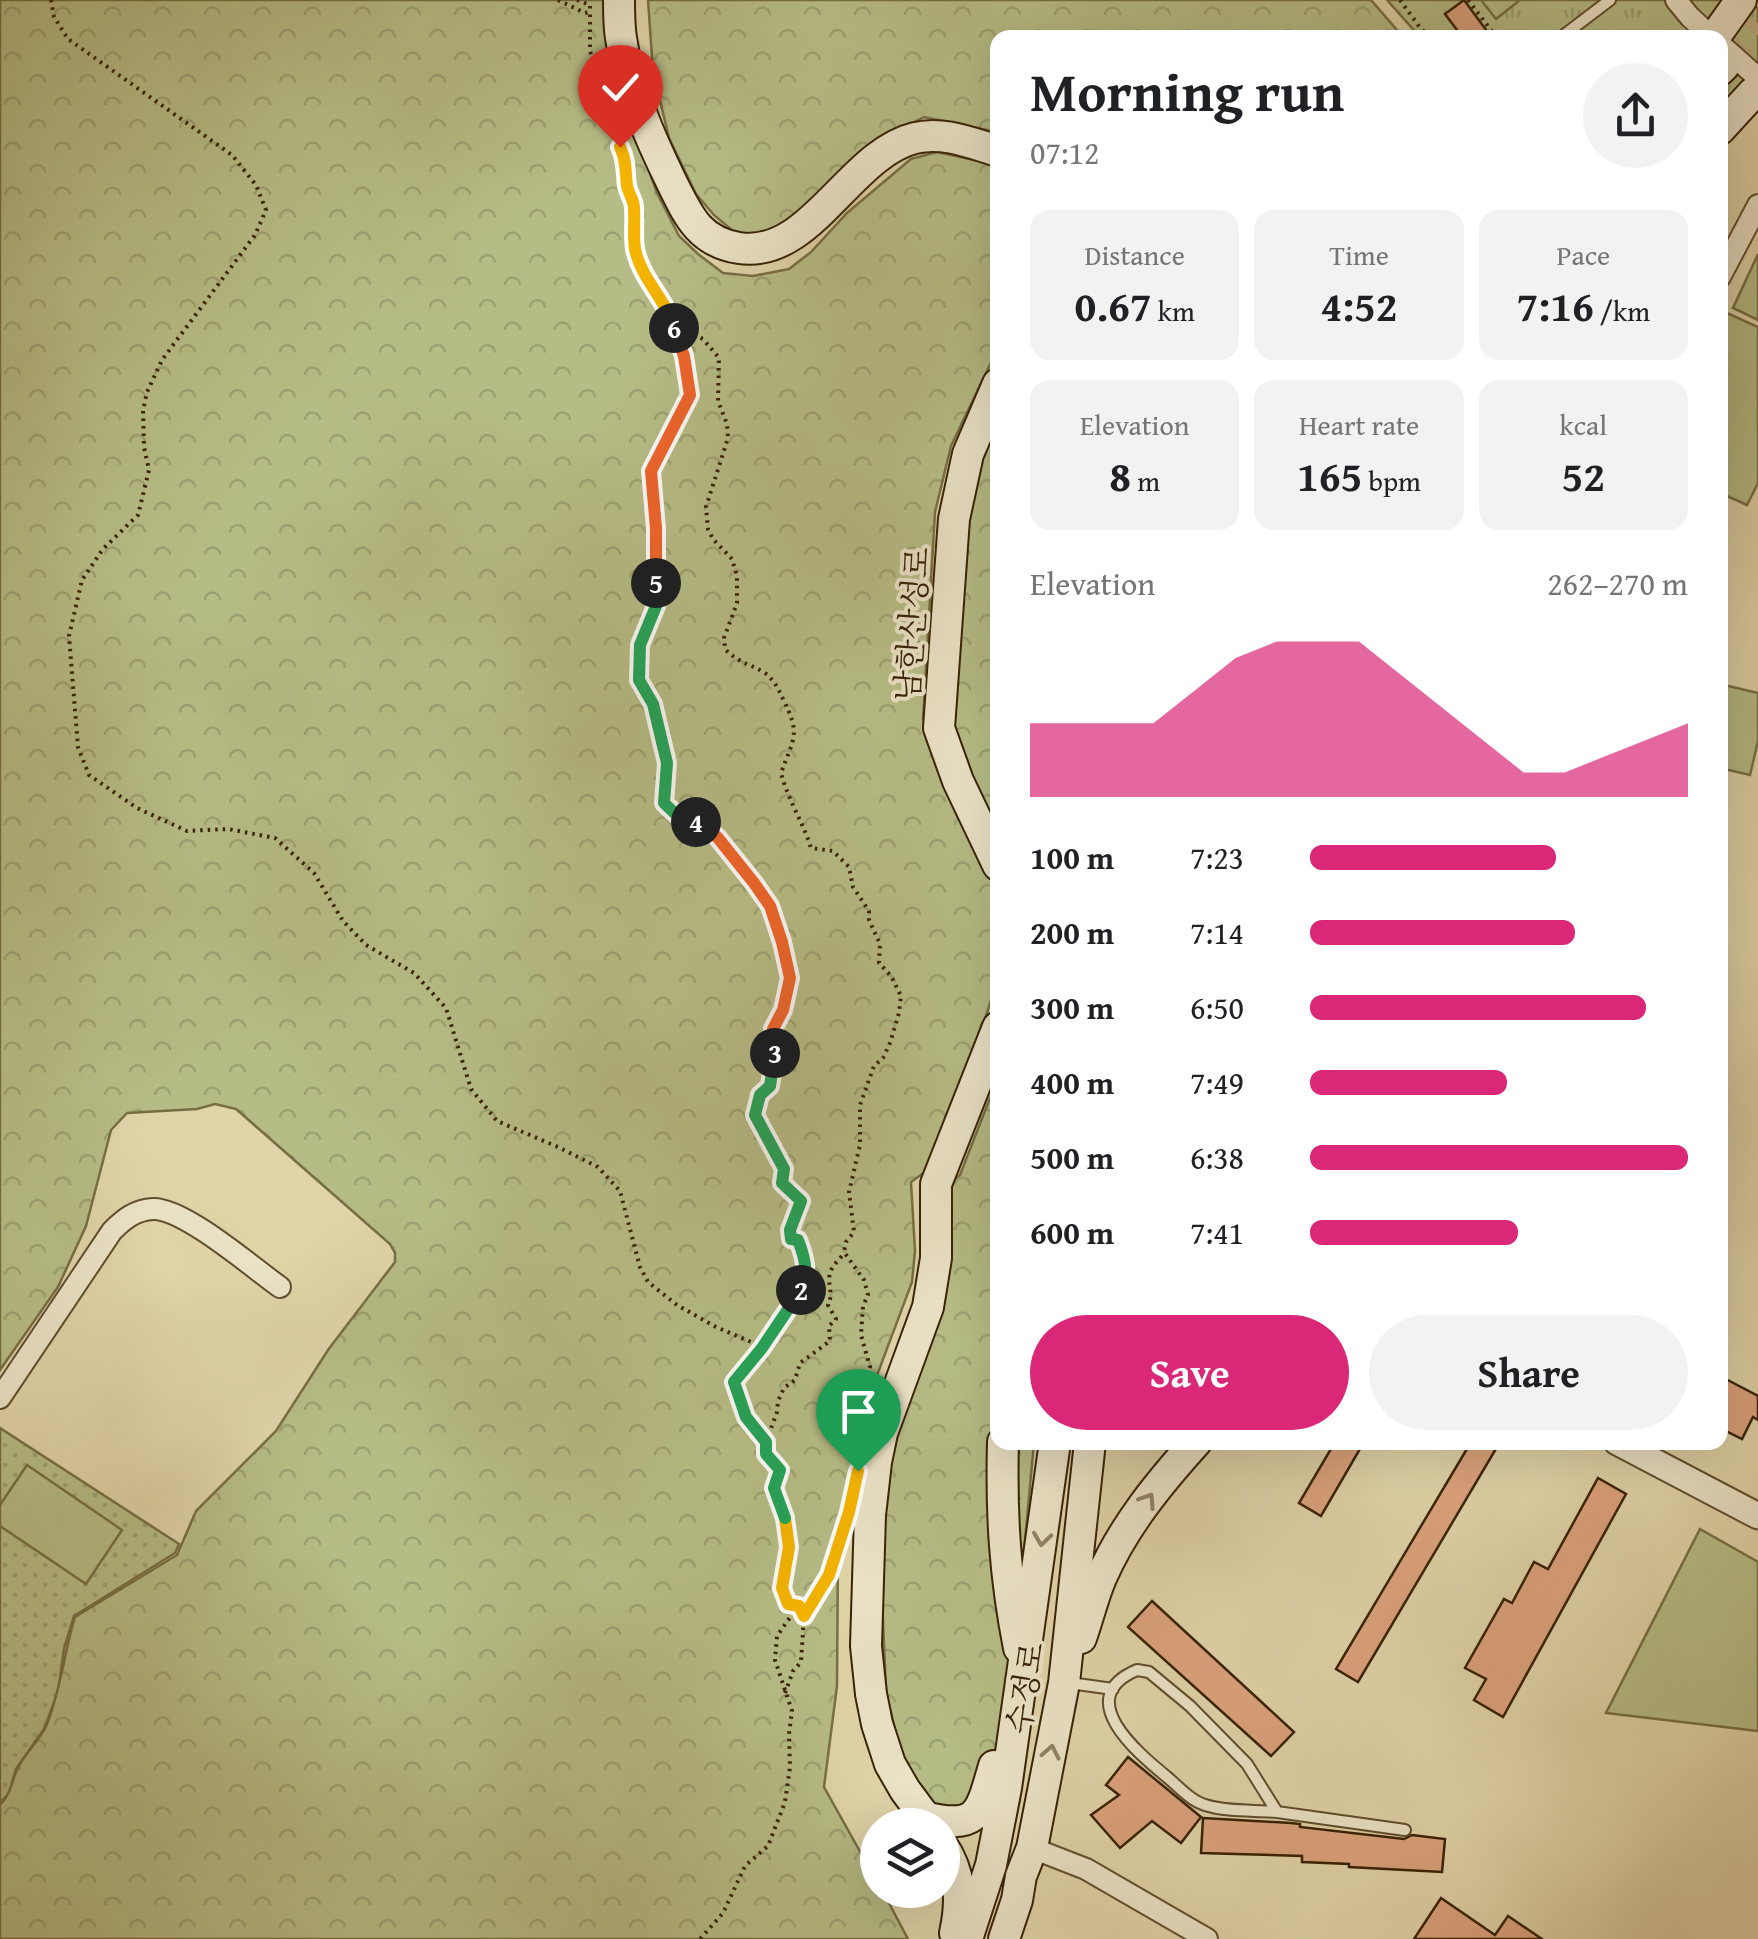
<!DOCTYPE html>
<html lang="en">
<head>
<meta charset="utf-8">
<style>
	body { margin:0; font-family:"Gentium Book Plus","Noto Serif KR",serif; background:#f2f2f2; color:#202124; height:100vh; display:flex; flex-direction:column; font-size:38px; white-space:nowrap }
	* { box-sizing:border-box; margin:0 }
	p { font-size:32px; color:#757577 }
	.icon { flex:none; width:55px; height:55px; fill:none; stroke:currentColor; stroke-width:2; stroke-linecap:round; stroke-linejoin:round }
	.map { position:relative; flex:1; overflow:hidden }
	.details { position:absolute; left:990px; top:30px; width:738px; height:1420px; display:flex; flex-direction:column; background:#fff; border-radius:20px; box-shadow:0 10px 40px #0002 }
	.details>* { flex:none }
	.buttons { position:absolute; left:860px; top:1808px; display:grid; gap:20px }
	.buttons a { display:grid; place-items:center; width:100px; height:100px; border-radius:50%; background:#fff; box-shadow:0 10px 40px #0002; font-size:50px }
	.pin { position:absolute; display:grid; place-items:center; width:85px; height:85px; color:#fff; margin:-102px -42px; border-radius:50% 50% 50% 0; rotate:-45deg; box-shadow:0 0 10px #0007 }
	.pin .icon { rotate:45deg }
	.km { position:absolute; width:50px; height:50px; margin:-25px; border-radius:50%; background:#222; color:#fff; font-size:28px; line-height:50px; text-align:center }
	.round { display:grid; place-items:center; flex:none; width:105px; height:105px; border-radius:52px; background:#f2f2f2 }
	.head { display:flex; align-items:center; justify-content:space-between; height:170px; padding:0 40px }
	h1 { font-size:55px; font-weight:800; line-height:75px }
	.figures { display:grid; grid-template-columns:repeat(3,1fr); gap:15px; height:170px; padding:10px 40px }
	.figures div { display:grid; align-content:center; border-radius:20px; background:#f2f2f2; text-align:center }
	.figures b { font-size:42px; font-weight:800 }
	.figures small { font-size:28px; font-weight:400 }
	.figures p { font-size:28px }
	.chart { height:280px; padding:20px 40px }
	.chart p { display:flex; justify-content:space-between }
	.chart svg { width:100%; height:180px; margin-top:10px; fill:#db2777; opacity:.7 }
	.cta { display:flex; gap:20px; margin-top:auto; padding:20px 40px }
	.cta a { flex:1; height:115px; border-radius:60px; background:#db2777; color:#fff; font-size:40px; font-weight:800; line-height:115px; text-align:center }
	.cta a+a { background:#f2f2f2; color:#202124 }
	ul { padding:0 40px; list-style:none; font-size:32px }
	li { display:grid; grid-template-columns:160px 120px 1fr; align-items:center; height:75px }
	li i { height:25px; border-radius:12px; background:#db2777 }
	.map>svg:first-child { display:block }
</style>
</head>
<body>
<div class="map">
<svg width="1758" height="1939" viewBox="0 0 1758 1939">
	<defs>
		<pattern id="grass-dots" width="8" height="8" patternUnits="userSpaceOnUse" patternTransform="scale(2.5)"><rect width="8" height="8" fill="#b6bc85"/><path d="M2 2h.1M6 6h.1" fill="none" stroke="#9da171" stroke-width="1.8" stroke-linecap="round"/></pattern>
		<pattern id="forest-crowns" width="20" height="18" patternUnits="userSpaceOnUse" patternTransform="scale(2.5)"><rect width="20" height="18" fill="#b6bc85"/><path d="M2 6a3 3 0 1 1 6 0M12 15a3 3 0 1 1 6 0" fill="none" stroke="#9da171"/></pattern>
		<pattern id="park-tufts" width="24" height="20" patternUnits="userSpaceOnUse" patternTransform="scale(2.5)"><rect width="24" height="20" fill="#b6bc85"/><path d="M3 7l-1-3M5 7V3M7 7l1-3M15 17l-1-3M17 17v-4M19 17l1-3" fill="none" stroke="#9da171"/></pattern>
	</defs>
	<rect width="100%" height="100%" fill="#e0d4a9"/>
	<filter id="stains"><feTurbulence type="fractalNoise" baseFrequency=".002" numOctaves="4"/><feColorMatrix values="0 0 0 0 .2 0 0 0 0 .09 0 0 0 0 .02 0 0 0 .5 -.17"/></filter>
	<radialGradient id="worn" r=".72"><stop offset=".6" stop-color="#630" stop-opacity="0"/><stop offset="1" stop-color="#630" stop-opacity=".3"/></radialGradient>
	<path fill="url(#grass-dots)" stroke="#776f44" stroke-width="2.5" d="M0,1428L179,1544L175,1553L74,1616L64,1649L58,1692L44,1729L16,1769L9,1793L0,1803Z"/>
	<path fill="url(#forest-crowns)" stroke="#776f44" stroke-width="2.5" d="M0,0H607L629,115L657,193L679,236L698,254L723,273L753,276L789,269L811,252L847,213L911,159L937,152L997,165V350L951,446L935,512L923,719L935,759L996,886L997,980L972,1062L929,1169L911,1182L915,1251L912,1282L873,1386L858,1437L838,1550L837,1686L824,1787L877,1882L878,1890H882L908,1939H0V1805C12,1792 10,1785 17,1770C24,1753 40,1741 47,1724C61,1689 64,1653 75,1617L177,1555L196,1511L276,1431L328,1350L395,1262V1253L390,1244L236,1109L215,1104L197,1109L127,1113L111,1130L86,1226L58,1287L0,1370Z
		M648,0H1371L1403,37L998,38L997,132L924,117L889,135L782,232L746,242L714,215L696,194L669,138L653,71Z
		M997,420V830L966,764L953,725L966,518L982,452Z
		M997,1080L998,1442L1034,1443L1010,1702L988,1798L962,1821L924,1802L901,1755L886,1691L882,1599L881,1525L889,1443L942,1188L960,1175Z"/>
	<path fill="url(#park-tufts)" stroke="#776f44" stroke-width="2.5" d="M1387,0H1751L1758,9V87L1720,125V38L1420,37Z"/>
	<path fill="#b6bc85" stroke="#776f44" stroke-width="2.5" d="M1481,0H1520L1496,19Z
		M1758,254V320L1733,308Z
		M1727,313L1758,327V483L1747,505L1720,493V329Z
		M1720,684L1758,693V741L1750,775L1720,768Z
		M27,1465L122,1530L86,1584L0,1526V1505Z
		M1700,1529L1758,1562V1731L1606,1713Z"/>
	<path fill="#dca37d" stroke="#382204" stroke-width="2.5" d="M1464,0L1492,38H1463L1445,14Z
		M1720,1376L1758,1396V1420L1753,1417L1742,1439L1720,1428Z
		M1335,1442H1364L1321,1516L1299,1503Z
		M1471,1442H1500L1358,1682L1336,1669Z
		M1598,1478L1626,1494L1503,1717L1474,1700L1486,1679L1465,1668L1504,1599L1512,1603L1534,1562L1548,1569Z
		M1152,1601L1294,1732L1271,1756L1128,1627Z
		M1128,1757L1201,1817L1181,1843L1152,1821L1120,1848L1091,1815L1119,1795L1106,1785Z
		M1203,1818L1291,1823L1300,1824V1827L1404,1839L1412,1835L1445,1839L1442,1872L1349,1867V1864L1302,1862V1856L1201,1853Z
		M1441,1898L1495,1935L1508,1916L1542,1939H1414Z"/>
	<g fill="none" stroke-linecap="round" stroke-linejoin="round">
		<path stroke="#beb088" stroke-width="30" stroke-dasharray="30 15" stroke-linecap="butt" d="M1724,66L1758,23"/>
		<g stroke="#624e2d" stroke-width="14">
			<path id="service" d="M1560,38L1610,0
				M1137,1670L1149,1672L1190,1706L1247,1764L1277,1812C1254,1810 1227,1812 1205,1805C1191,1801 1179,1787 1167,1777C1138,1753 1071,1698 1137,1670Z
				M1070,1683L1113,1689
				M1277,1812L1405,1830"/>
		</g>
		<g stroke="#624e2d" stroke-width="24">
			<path id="minor" d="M1676,0L1690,17L1713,38
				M1720,44L1758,78
				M1720,277L1758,205
				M0,1398L112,1231C124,1219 135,1210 153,1209C184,1208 253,1268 280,1287
				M1032,1848L1086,1869L1207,1939"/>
		</g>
		<g stroke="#624e2d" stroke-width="29">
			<path id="tertiary" d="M1617,1442L1758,1516"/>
		</g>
		<g stroke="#382204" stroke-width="34">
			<path id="secondary" d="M619,0C619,13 619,26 621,38C628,88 650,138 672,183C688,215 699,242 739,248C811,259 849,154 915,138C943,131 971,143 998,151
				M1714,38L1741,0
				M1720,70L1724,66
				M1720,129L1753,93
				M998,384L968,454L954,519L939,728L958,781L998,865
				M1003,1442C1001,1515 1005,1577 1019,1648
				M1081,1638C1088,1618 1093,1597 1101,1578C1123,1527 1159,1483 1196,1442
				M924,1817C979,1830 980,1814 994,1766
				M931,1825L905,1790L890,1764L877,1724L871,1694L866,1646L870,1515L876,1462L882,1433L928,1307L936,1258V1184L998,1027
				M942,1845C961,1873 962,1901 955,1933
				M967,1939L991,1865L1006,1788L1055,1442
				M1004,1939L1017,1900L1021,1876L1032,1848L1064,1683L1090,1442"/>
		</g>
		<path stroke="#382204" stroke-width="4" stroke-dasharray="2.5 5" stroke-linecap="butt" d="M51,0L54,17L68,39L232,155L256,185L266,210L255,235L162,360L147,392L143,411L144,447L149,470L138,515L103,549L82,580L69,636L78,747L89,775L137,808L187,831L228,829L275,838L314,873L343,921L366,945L414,973L446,1008L471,1089L497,1121L558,1147L598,1167L620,1191L640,1267L648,1282L677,1305L716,1327L763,1347
			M558,0L585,13L590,12V51L610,119L624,156L629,193L634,202V246L641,270L670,315L685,356L690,395L651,471L655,529L656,606L640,645L639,680L653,703L667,763L665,803L682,821L701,822L718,838L754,883L769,906L782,942L789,978L783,1010L773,1029L775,1055L770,1086L760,1095L755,1115L784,1169L783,1183L801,1201L790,1230L791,1239L798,1241L804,1254L805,1283L763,1347L734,1382L746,1417L766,1442V1454L780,1470L774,1488L785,1513V1533L789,1547L781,1588L791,1616L777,1636L775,1660L792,1711L789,1734L790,1767L785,1802L768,1846L745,1866L723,1913L700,1939
			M577,0L590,5V12
			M1400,0L1421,29L1432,38
			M1468,0L1497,38
			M673,326L703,339L719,358L718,401L727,424L728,438L706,507L708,529L713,539L732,559L737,576V603L724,638L725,649C738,663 751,664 765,673C774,680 778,688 783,699C801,735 794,737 781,773C788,800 803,822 811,848L833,851L849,867L853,887L869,911V920L880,944L879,963L891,976L901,996L899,1013L890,1043L883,1058L874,1066L860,1105V1145L849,1192L854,1232L846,1242L844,1252L864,1280L868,1295L863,1306L861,1335L870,1367L865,1377L864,1410
			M766,1442L777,1412L778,1401L784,1388L795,1380L800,1363L830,1341L829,1326L836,1319L828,1305C834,1293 827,1285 830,1273C832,1266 840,1259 844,1253
			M791,1604L799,1606L804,1616
			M785,1693L793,1671L801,1662L804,1616L829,1575L844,1527"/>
		<use href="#service" stroke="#ebe3c7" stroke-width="10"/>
		<use href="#minor" stroke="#ebe3c7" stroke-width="20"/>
		<use href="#tertiary" stroke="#ebe3c7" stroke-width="25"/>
		<use href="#secondary" stroke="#ebe3c7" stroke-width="30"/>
	</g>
	<defs><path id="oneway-chevron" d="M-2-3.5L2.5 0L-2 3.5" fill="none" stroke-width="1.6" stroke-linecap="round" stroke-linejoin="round" transform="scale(2.5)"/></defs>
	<g stroke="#928266">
		<use href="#oneway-chevron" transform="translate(1148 1500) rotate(-57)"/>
		<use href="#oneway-chevron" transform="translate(1042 1539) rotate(98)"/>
		<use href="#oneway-chevron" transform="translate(1051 1752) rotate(-79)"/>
	</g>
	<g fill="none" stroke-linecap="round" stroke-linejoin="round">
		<g stroke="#fff" stroke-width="20">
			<path id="split-1" d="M785,1518L789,1547L782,1588L788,1604L799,1606L804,1616L829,1575L849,1512L858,1471"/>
		</g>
		<g stroke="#fff" stroke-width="20">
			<path id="split-2" d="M785,1518L774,1488L780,1470L766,1454V1442L746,1417L734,1382L762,1348L801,1290"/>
		</g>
		<g stroke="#fff" stroke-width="20">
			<path id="split-3" d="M775,1053L770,1086L760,1095L755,1115L784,1169L782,1183L801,1201L790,1230L791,1239L798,1240C804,1255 810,1276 801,1290"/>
		</g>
		<g stroke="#fff" stroke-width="20">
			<path id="split-4" d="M696,822H701L718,838L754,883L770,906L782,942L790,978L783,1010L773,1029L775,1053"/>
		</g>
		<g stroke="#fff" stroke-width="20">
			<path id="split-5" d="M656,583V606L640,645L639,680L653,704L667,763L664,803L682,820L696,822"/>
		</g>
		<g stroke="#fff" stroke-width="20">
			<path id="split-6" d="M656,583V528L651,471L690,395L684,356L674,328"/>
		</g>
		<g stroke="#fff" stroke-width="20">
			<path id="split-7" d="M620,147C627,161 625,172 627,186C629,195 634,200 634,208C635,222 633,236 635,249C641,279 666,299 674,328"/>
		</g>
		<use href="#split-1" stroke="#f5b400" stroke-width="12"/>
		<use href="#split-2" stroke="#22a559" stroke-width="12"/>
		<use href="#split-3" stroke="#22a559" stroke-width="12"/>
		<use href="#split-4" stroke="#f0652b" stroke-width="12"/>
		<use href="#split-5" stroke="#22a559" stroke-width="12"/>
		<use href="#split-6" stroke="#f0652b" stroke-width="12"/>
		<use href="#split-7" stroke="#f5b400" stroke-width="12"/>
	</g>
	<g text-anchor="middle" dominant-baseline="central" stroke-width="8" stroke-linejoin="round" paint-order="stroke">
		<g font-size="32" fill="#382204" stroke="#ebe3c7">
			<text transform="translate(912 624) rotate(-86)">남한산성로</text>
			<text transform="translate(1025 1688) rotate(-81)">수정로</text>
		</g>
	</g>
	<rect width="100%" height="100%" filter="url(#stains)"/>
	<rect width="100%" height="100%" fill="url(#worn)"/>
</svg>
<div class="buttons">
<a><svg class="icon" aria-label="layers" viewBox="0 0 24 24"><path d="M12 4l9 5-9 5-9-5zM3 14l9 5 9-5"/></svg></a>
</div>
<div class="pin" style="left:858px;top:1471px;background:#1e9e55"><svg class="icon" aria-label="arrive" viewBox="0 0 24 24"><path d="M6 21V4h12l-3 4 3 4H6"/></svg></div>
<div class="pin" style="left:620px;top:147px;background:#d93025"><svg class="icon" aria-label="check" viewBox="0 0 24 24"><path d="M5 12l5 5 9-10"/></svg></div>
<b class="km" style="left:801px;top:1290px">2</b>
<b class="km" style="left:775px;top:1053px">3</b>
<b class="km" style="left:696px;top:822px">4</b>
<b class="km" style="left:656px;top:583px">5</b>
<b class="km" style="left:674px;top:328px">6</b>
<section class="details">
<div class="head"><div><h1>Morning run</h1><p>07:12</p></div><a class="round"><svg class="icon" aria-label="share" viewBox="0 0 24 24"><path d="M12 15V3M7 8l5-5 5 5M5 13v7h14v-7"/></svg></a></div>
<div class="figures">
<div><p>Distance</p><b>0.67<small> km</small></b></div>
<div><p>Time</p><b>4:52</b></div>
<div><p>Pace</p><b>7:16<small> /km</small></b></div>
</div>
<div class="figures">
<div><p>Elevation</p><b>8<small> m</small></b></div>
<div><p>Heart rate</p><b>165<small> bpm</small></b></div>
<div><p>kcal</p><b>52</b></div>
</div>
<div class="chart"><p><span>Elevation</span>262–270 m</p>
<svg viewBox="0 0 160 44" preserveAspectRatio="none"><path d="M0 44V26L10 26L20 26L30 26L40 18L50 10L60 6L70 6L80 6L90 14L100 22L110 30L120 38L130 38L140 34L150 30L160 26V44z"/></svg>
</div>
<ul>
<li><b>100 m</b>7:23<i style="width:65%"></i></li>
<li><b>200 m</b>7:14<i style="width:70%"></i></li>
<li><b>300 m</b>6:50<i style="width:89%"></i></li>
<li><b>400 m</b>7:49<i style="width:52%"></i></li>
<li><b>500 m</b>6:38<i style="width:100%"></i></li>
<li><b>600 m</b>7:41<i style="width:55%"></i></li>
</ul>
<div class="cta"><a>Save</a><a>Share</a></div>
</section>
</div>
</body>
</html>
